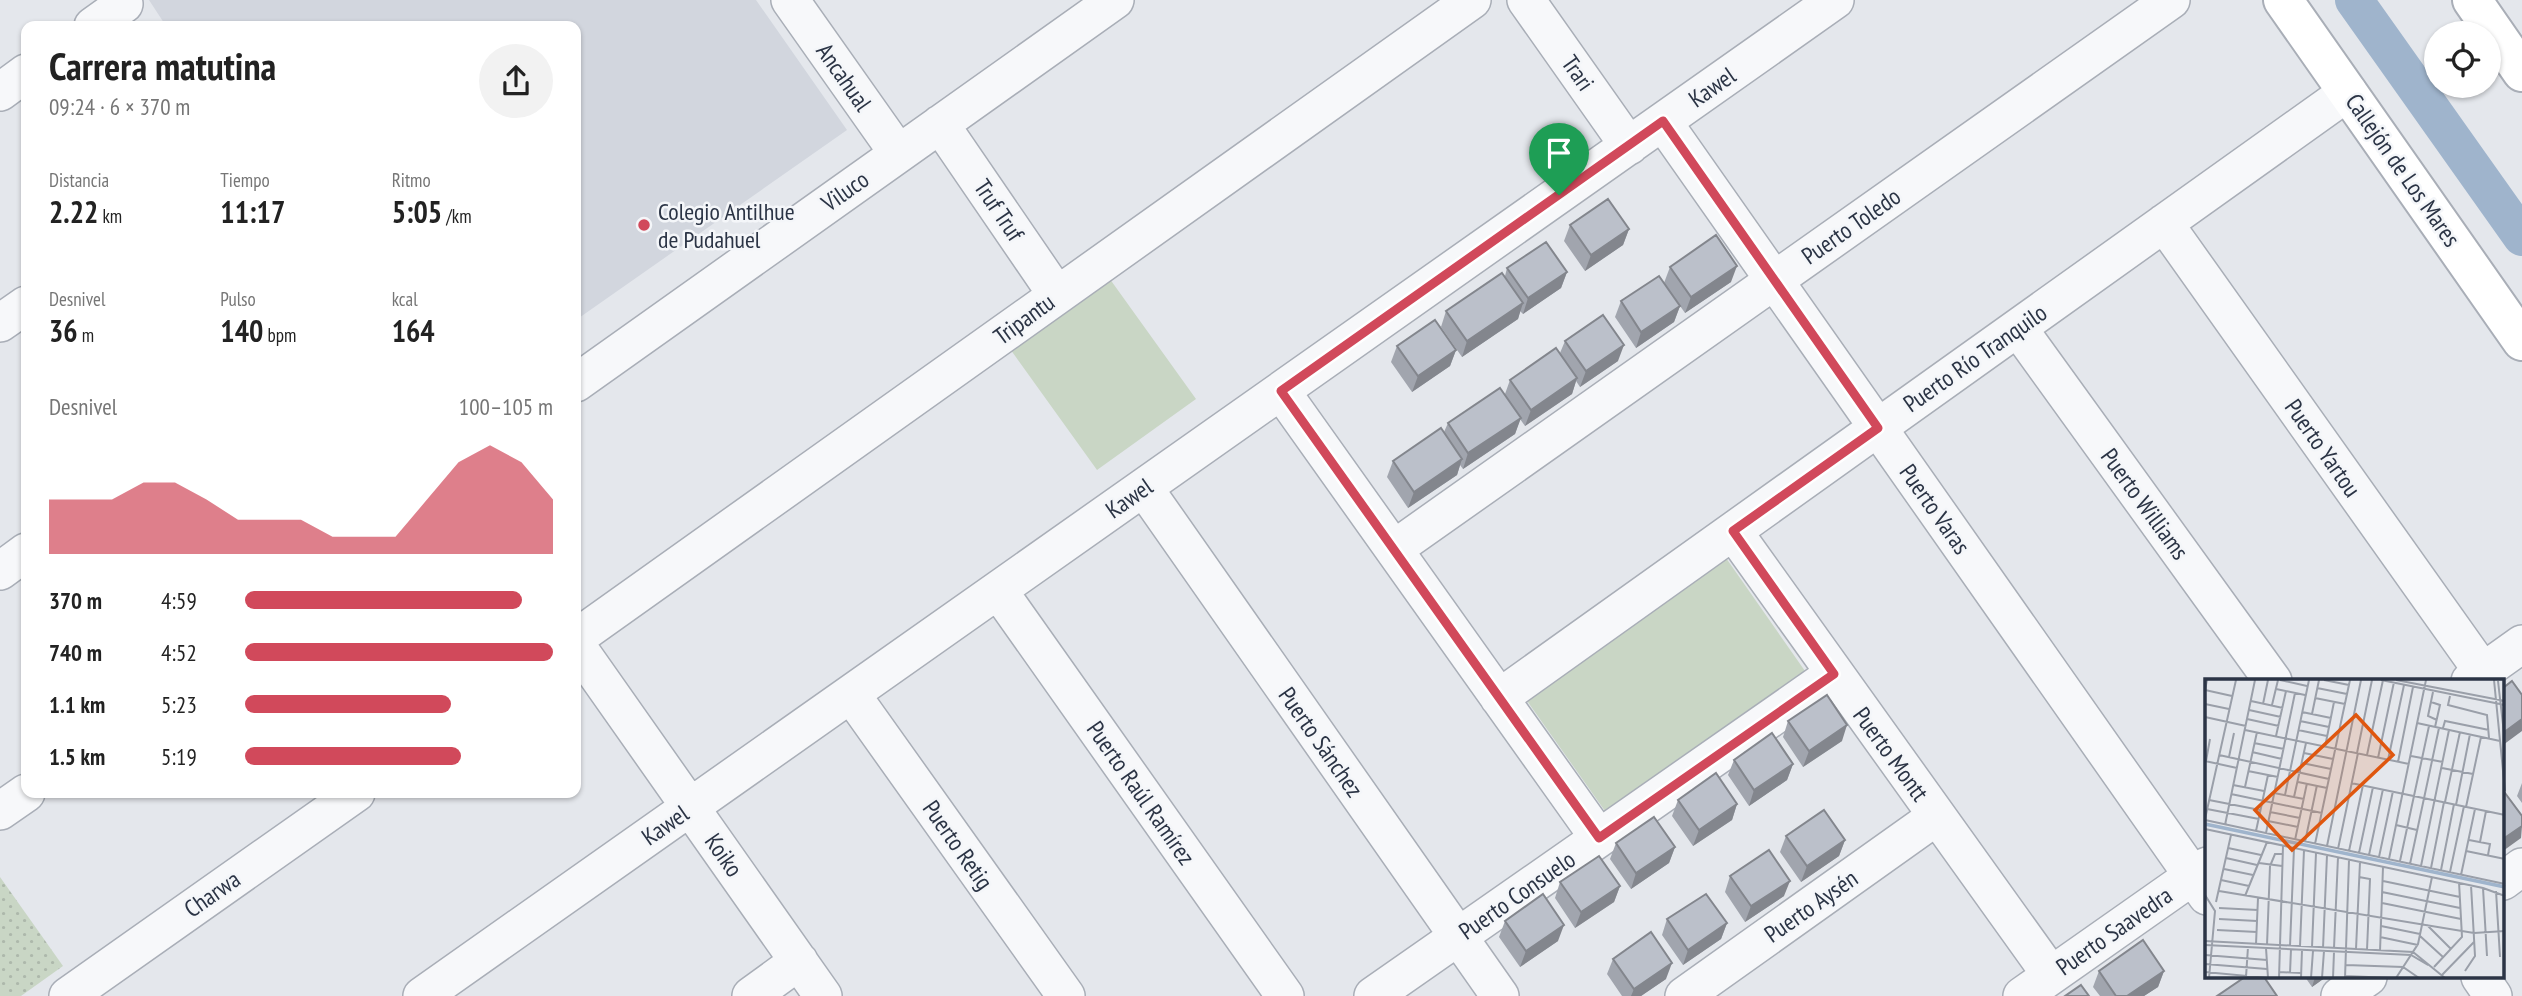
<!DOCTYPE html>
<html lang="es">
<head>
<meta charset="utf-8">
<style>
	body { margin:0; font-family:"PT Sans Narrow",sans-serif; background:#f2f2f2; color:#222; height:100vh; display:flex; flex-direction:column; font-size:26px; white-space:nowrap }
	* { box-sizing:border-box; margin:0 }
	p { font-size:23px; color:#767676 }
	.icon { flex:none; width:38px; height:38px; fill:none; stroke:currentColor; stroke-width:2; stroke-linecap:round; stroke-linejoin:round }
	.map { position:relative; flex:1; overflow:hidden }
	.details { position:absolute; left:21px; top:21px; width:560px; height:777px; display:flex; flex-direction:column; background:#fff; border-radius:14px; box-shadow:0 2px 5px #0004 }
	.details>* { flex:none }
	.buttons { position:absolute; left:2424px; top:21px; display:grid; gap:14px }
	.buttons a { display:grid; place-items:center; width:77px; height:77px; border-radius:50%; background:#fff; box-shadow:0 2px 5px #0004; font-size:35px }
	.pin { position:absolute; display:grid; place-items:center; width:60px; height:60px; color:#fff; margin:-72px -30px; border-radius:50% 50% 50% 0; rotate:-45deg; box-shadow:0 0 7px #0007 }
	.pin .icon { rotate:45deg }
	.round { display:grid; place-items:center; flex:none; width:74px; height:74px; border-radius:37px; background:#f2f2f2 }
	.overview { display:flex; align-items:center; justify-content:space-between; height:119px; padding:0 28px }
	h1 { font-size:38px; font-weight:600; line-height:52px }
	.stats { display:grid; grid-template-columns:repeat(3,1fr); gap:10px; height:119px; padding:7px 28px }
	.stats div { display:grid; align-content:center }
	.stats b { font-size:30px; font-weight:600 }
	.stats small { font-size:19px; font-weight:400 }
	.stats p { font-size:19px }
	.chart { height:196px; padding:14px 28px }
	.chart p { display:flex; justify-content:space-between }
	.chart svg { width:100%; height:126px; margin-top:7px; fill:#d1495b; opacity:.7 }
	ul { padding:0 28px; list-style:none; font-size:23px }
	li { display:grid; grid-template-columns:112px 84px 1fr; align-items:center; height:52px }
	li i { height:18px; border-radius:9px; background:#d1495b }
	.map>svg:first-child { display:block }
</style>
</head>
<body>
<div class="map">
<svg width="2522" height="996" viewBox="0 0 2522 996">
	<defs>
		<pattern id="grass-dots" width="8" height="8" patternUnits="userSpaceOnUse" patternTransform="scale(1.75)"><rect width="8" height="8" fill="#c9d6c5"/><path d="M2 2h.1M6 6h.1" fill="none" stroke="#adb8ab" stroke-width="1.8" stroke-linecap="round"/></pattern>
	</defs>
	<rect width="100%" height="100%" fill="#e4e7ec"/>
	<path fill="#d2d6de" d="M149,0H756L847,130L576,320V26H166Z"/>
	<path fill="url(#grass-dots)" d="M0,877L63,966L21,996H0Z"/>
	<path fill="#c9d6c5" d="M1107,275L1196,399L1097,470L1008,346Z
		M1726,558L1805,671L1605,811L1525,698Z"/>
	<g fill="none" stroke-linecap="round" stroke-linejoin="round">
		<path stroke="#9fb4cc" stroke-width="38" d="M2354,0L2522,237"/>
		<g stroke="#a9aeb7" stroke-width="40">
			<path id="street" d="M790,0L898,153
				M1526,0L1629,146
				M93,26L124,4
				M0,92L26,73
				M1663,122L2207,896
				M940,124L1057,295
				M2164,223L2483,672
				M0,323L26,305
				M2018,328L2273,681
				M576,383L1115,0
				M1281,391L1599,838
				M1144,488L1500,996
				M1733,531L2051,975
				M1394,549L2171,0
				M0,571L26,552
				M998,590L1285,996
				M576,638L1472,0
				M576,645L823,996
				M2470,681L2522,644
				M851,694L1066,996
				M1499,698L2348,92
				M0,811L26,793
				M2503,881L2522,867
				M2480,977L2493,996
				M68,996L356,793
				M422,996L1835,0
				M751,996L799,961
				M1373,996L1834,674
				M1684,996L1937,816
				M2022,996L2207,866
				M2340,996L2368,977"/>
		</g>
		<g stroke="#a9aeb7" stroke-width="42">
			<path id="secondary" d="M2283,0L2522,341
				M2472,0L2522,72"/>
		</g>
		<use href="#street" stroke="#f7f8fa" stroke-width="37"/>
		<use href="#secondary" stroke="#fff" stroke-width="38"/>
	</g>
	<path fill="#a1a5ae" d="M1570,225L1629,229L1623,245L1585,271L1564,241Z
		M1670,267L1731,282L1685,313L1664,283Z
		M1507,268L1567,272L1561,288L1523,314L1520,311L1518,319L1462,357L1441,327L1446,311L1505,276Z
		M1621,301L1680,306L1674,322L1636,348L1615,317Z
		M1565,341L1618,361L1580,387L1576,381L1572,394L1525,426L1520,419L1515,434L1463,469L1460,465L1457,475L1408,508L1387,477L1393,461L1444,432L1448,423L1505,394L1510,380L1560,353Z
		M1397,346L1456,350L1450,366L1412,392L1391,362Z
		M1788,721L1842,741L1803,767L1783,737Z
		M1734,760L1793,764L1787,780L1749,806L1728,775Z
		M2522,783V803L2517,796Z
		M1678,800L1737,804L1732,820L1693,846L1672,816Z
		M1786,836L1845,840L1839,856L1801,882L1780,852Z
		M1616,843L1675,847L1669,863L1631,889L1610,859Z
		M1730,876L1784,896L1745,922L1725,892Z
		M1560,882L1620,886L1614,902L1575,928L1555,898Z
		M1667,919L1727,923L1721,939L1683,965L1662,935Z
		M1505,921L1558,941L1520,967L1499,937Z
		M1613,959L1666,979L1641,996H1622L1607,974Z
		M2099,971H2164L2158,987L2144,996H2100L2093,987Z
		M2305,977H2326L2312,987Z"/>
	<path fill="#83868d" d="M1629,229L1623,245L1585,271L1591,255Z
		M1737,266L1731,282L1685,313L1691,297Z
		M1567,272L1561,288L1523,314L1528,298Z
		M1523,303L1518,319L1462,357L1467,341Z
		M1680,306L1674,322L1636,348L1641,332Z
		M1624,345L1618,361L1580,387L1586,371Z
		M1456,350L1450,366L1412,392L1418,376Z
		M1577,378L1572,394L1525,426L1531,410Z
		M1521,418L1515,434L1463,469L1468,453Z
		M1462,459L1457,475L1408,508L1414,492Z
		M2522,719V731L2503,745V733Z
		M1847,725L1842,741L1803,767L1809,751Z
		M1793,764L1787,780L1749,806L1754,790Z
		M1737,804L1732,820L1693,846L1699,830Z
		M2522,826L2521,838L2503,851V839Z
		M1845,840L1839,856L1801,882L1807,866Z
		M1675,847L1669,863L1631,889L1636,873Z
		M1790,881L1784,896L1745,922L1751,906Z
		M1620,886L1614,902L1575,928L1581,912Z
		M1727,923L1721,939L1683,965L1688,950Z
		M1564,925L1558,941L1520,967L1526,951Z
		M1672,963L1666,979L1641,996H1631L1634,989Z
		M2164,971L2158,987L2144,996H2127Z
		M2315,977H2326L2312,987Z"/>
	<path fill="#bbc0ca" stroke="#83868d" stroke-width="2" d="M1608,199L1629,229L1591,255L1570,225Z
		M1716,235L1737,266L1691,297L1670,267Z
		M1546,242L1567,272L1528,298L1507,268Z
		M1502,273L1523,303L1467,341L1446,311Z
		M1659,276L1680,306L1641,332L1621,301Z
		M1603,315L1624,345L1586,371L1565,341Z
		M1435,320L1456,350L1418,376L1397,346Z
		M1556,348L1577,378L1531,410L1510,380Z
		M1500,388L1521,418L1468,453L1448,423Z
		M1441,428L1462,459L1414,492L1393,461Z
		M2512,681L2522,695V719L2503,733V688Z
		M1827,695L1847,725L1809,751L1788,721Z
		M1772,733L1793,764L1754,790L1734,760Z
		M1716,773L1737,804L1699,830L1678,800Z
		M2505,793L2522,816V826L2503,839V794Z
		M1824,810L1845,840L1807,866L1786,836Z
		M1654,817L1675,847L1636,873L1616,843Z
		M1769,850L1790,881L1751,906L1730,876Z
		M1599,856L1620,886L1581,912L1560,882Z
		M1543,894L1564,925L1526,951L1505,921Z
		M1706,894L1727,923L1688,950L1667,919Z
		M1651,932L1672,963L1634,989L1613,959Z
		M2143,940L2164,971L2127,996H2116L2099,971Z
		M2245,977H2264L2277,996H2217Z
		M2081,985L2089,996H2065Z"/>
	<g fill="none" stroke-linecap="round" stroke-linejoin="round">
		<g stroke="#fff" stroke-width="14">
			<path id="route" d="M1663,121L1878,428L1733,531L1834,674L1599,838L1281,391Z"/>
		</g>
		<use href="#route" stroke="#d1495b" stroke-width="9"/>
	</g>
	<circle fill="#d1495b" stroke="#f4f6f9" stroke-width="2.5" cx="644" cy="225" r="7"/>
	<g text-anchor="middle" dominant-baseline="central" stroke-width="5" stroke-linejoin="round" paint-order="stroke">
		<g font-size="24" fill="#2b3445" stroke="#f4f6f9">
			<text transform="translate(1578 73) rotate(55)">Trari</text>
			<text transform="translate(844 77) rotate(55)">Ancahual</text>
			<text transform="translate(1712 87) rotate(-35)">Kawel</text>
			<text transform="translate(2403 170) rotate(55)">Callejón de Los Mares</text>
			<text transform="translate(845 191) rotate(-35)">Viluco</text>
			<text transform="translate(999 210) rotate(56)">Truf Truf</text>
			<text transform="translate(1851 226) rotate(-35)">Puerto Toledo</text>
			<text transform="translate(1024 319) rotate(-36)">Tripantu</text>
			<text transform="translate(1975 358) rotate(-35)">Puerto Río Tranquilo</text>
			<text transform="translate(2323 448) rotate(55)">Puerto Yartou</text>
			<text transform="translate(1129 498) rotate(-35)">Kawel</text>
			<text transform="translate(2145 504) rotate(54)">Puerto Williams</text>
			<text transform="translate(1935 509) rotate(55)">Puerto Varas</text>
			<text transform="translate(1321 742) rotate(55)">Puerto Sánchez</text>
			<text transform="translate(1891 754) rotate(54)">Puerto Montt</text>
			<text transform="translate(1141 793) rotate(55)">Puerto Raúl Ramírez</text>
			<text transform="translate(665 825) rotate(-35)">Kawel</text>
			<text transform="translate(958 845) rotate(55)">Puerto Retig</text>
			<text transform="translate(724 855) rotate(55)">Koiko</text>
			<text transform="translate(212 894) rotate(-35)">Charwa</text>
			<text transform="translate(1517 895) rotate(-35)">Puerto Consuelo</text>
			<text transform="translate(1811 906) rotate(-35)">Puerto Aysén</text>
			<text transform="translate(2114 931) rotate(-35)">Puerto Saavedra</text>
		</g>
		<g font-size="24" fill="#2b3445" stroke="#f4f6f9" text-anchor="start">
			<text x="658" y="211">Colegio Antilhue<tspan x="658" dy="28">de Pudahuel</tspan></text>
		</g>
	</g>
	<g transform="translate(2205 679)">
		<rect width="299" height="299" fill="#e4e7ec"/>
		<path fill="none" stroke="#9fb4cc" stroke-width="3.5" d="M0,145L300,208"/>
		<path fill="none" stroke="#9a9fa9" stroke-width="2" d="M2,1L0,11L27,17M75,1L102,7M119,1L144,6M176,1L300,26M191,1L300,22M289,1L300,112M293,2L300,63M112,9L142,15M71,10L100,16M228,13L223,37L232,41M245,17L243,26L282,36L284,59M110,19L140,25M46,22L78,29M226,23L235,26L230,48M0,25L24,30M58,25L63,1M67,26L73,1M44,31L76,38M97,33L126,39M107,35L114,1M0,38L41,47M42,40L74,47M95,42L124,48M212,44L295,62M238,49L240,42L284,51M40,51L204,85M93,51L122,57M71,57L81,12M49,64L79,70M120,68L129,23M47,73L77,80M99,74L128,80M152,74L167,1M14,76L124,100M162,76L178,1M206,77L238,83M24,78L29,54M173,79L189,3M183,81L199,6M0,82L32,89M1,82L5,60M193,83L208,8M97,84L126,90M237,89L268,95M43,92L73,98M93,103L122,109M146,104L300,136M28,106L59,112M40,108L52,53M69,114L99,120M26,115L117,134M80,116L104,1M89,118L101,64M4,121L55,131M240,123L255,53M251,126L265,55M261,128L276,58M2,130L54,140M65,133L95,139M0,140L31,1M0,141L300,205M63,142L93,148M20,146L50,1M191,146L212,151M0,150L278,209L300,217M51,152L63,96M61,154L90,14M90,161L102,104M264,161L285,165L283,176M100,163L112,106M275,163L281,132M110,165L145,1M122,167L156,1M23,169L56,176M133,170L153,74M144,172L158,106M261,172L300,180M154,174L168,108M164,176L178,110M174,178L188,112M21,179L52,186M184,180L221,1M195,182L224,47M54,184L77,187M205,185L234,49M216,187L244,51M226,189L239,123M19,190L48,196M236,191L249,125M245,193L259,127M256,196L270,130M154,198L165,200L162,271M16,201L44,207M178,202L255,218M278,209L282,277M14,212L269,254L300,252M291,212L295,278M177,213L255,229M0,216L10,232L4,299M40,217L62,163M11,223L26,156M177,224L256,240M14,229L53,231M14,240L52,242M222,246L246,270M176,247L215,255M12,251L52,253M215,257L238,278M175,258L213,266M0,262L208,273L240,299M51,265L53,219M0,266L206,276L223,286M62,266L65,187L70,175H77M85,267L89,169M95,267L99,171M107,268L111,174M118,269L122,176M129,269L133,178M151,270L155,183M175,272L178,188M0,276L62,281M0,285L62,290M141,286L198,288L214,299M229,288L257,258L254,203M260,292L270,277L266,206M0,293L63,299L61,269M74,293L96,294M85,294L86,270M140,297L187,299M236,297L269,263M41,298L43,268M74,299L78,167M96,299L97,271M106,299L108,272M117,299L119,272M128,299L129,273M140,299L144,181M191,299L213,265L227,198"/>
		<path fill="#df570f" fill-opacity="0.15" stroke="#df570f" stroke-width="3.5" d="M151,36L188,76L87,171L50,131Z"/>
		<rect width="299" height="299" fill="none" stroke="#2b3445" stroke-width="3.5"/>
	</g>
</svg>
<div class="buttons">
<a><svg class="icon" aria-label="locate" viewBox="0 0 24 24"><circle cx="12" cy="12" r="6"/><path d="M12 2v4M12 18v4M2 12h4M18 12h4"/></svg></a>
</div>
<div class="pin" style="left:1559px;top:195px;background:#1e9e55"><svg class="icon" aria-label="arrive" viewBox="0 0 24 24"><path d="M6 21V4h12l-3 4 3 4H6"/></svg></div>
<section class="details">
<div class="overview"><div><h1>Carrera matutina</h1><p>09:24 · 6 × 370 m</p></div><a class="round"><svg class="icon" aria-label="share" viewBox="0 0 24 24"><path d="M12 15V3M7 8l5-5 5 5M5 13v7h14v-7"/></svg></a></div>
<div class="stats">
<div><p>Distancia</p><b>2.22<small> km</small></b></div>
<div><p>Tiempo</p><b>11:17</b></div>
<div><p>Ritmo</p><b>5:05<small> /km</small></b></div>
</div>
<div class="stats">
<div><p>Desnivel</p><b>36<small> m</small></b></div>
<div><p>Pulso</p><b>140<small> bpm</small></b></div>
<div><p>kcal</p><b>164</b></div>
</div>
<div class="chart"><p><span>Desnivel</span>100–105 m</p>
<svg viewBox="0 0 160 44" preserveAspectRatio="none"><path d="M0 44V25L10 25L20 25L30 19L40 19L50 25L60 32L70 32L80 32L90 38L100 38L110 38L120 25L130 12L140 6L150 12L160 25V44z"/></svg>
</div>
<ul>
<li><b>370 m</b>4:59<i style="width:90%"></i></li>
<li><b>740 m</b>4:52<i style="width:100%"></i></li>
<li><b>1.1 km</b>5:23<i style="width:67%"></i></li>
<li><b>1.5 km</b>5:19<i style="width:70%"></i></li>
</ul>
</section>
</div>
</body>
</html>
